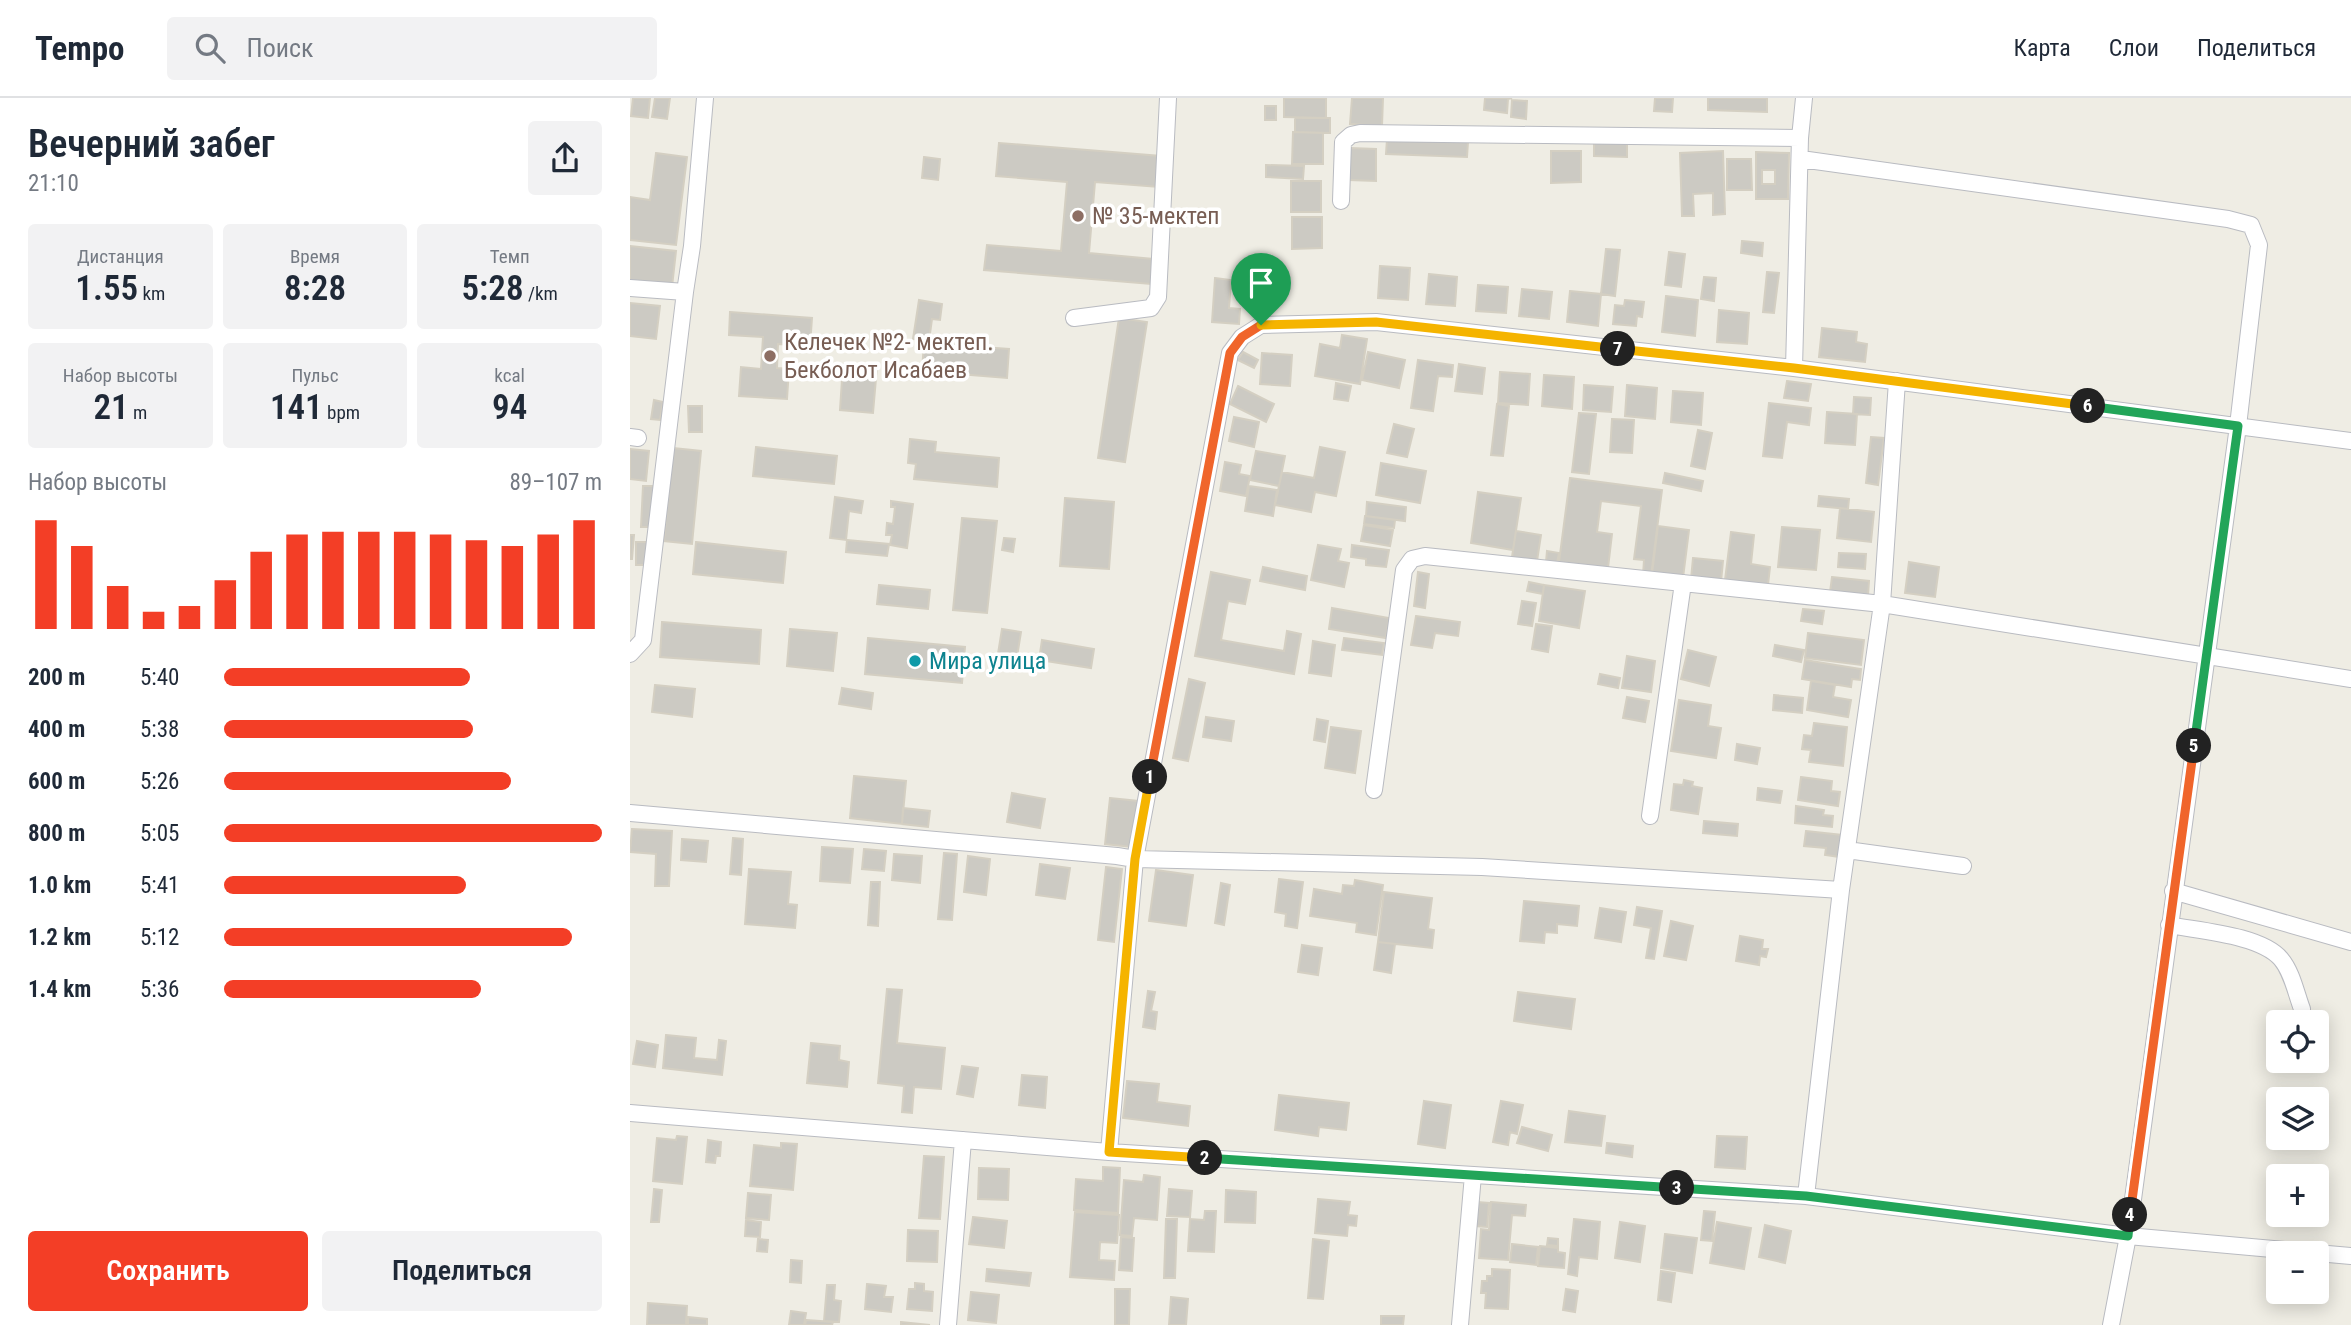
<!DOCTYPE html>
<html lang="ru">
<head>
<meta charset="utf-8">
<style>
	body { margin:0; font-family:"Roboto Condensed",sans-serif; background:#f2f2f3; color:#1f2937; height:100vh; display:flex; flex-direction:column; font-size:26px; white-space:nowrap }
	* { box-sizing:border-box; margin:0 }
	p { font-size:23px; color:#747a83 }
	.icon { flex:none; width:38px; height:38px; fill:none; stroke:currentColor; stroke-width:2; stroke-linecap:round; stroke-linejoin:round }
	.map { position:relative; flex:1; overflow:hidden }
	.side { display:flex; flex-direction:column; background:#fff; width:630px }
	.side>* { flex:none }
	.buttons { position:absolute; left:1636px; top:912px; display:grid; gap:14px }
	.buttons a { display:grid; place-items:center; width:63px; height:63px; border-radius:7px; background:#fff; box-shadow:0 4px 18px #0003; font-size:35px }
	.pin { position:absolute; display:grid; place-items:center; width:60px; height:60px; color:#fff; margin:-72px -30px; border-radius:50% 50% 50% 0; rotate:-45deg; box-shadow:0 0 7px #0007 }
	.pin .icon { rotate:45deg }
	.km { position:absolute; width:35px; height:35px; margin:-18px; border-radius:50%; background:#222; color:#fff; font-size:19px; line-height:35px; text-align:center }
	.round { display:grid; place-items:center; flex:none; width:74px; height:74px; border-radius:7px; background:#f2f2f3 }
	.summary { display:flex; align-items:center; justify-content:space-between; height:119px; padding:0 28px }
	h1 { font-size:38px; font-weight:600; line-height:52px }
	.metrics { display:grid; grid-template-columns:repeat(3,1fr); gap:10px; height:119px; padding:7px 28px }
	.metrics div { display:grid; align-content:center; border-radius:7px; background:#f2f2f3; text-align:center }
	.metrics b { font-size:35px; font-weight:600 }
	.metrics small { font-size:19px; font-weight:400 }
	.metrics p { font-size:19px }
	.chart { height:196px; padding:14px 28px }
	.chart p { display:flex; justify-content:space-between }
	.chart svg { width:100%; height:126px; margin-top:7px; stroke:#f33e26; stroke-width:6 }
	.button { display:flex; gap:14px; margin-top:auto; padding:14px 28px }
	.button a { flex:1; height:80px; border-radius:7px; background:#f33e26; color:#fff; font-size:28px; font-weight:600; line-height:80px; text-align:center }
	.button a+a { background:#f2f2f3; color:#1f2937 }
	ul { padding:0 28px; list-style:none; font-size:23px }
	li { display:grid; grid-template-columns:112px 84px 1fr; align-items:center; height:52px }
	li i { height:18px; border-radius:9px; background:#f33e26 }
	header { display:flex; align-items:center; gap:42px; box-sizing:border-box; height:98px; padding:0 35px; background:#fff; border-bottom:2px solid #e0e1e3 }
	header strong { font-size:33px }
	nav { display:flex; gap:38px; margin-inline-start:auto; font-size:24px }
	.search { width:490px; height:63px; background:#f2f2f3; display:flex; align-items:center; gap:18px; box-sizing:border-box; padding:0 24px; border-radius:7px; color:#747a83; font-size:26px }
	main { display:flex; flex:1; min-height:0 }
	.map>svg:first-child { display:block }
</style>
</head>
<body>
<header>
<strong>Tempo</strong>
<div class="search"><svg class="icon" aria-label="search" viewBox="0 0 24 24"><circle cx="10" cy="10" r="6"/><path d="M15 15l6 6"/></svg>Поиск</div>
<nav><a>Карта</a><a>Слои</a><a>Поделиться</a></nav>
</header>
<main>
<section class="side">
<div class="summary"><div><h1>Вечерний забег</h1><p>21:10</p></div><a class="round"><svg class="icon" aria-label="share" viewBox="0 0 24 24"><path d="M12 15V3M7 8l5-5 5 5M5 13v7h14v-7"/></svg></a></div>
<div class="metrics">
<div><p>Дистанция</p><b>1.55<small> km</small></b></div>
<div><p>Время</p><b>8:28</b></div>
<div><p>Темп</p><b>5:28<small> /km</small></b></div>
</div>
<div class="metrics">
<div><p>Набор высоты</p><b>21<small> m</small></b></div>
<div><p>Пульс</p><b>141<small> bpm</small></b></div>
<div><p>kcal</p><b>94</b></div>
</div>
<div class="chart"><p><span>Набор высоты</span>89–107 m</p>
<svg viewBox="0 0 160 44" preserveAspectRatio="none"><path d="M5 44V6M15 44V15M25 44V29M35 44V38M45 44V36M55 44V27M65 44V17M75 44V11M85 44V10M95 44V10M105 44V10M115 44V11M125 44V13M135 44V15M145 44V11M155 44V6"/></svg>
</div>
<ul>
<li><b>200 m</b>5:40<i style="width:65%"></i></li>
<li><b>400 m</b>5:38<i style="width:66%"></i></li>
<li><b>600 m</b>5:26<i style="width:76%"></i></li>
<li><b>800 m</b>5:05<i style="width:100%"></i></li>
<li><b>1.0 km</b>5:41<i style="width:64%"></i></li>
<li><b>1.2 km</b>5:12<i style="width:92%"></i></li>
<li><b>1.4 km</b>5:36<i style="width:68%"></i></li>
</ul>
<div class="button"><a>Сохранить</a><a>Поделиться</a></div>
</section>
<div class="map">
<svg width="1721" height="1227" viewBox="0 0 1721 1227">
	<rect width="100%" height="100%" fill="#efede4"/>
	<path fill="#cccac3" stroke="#d4cfc2" stroke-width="2" fill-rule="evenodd" d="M3,0H20L18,20L1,18Z
		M25,0H40L37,21L22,19Z
		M654,0H696V20L654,19Z
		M722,0H753L752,28L720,26Z
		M855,0H882L878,1L877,15L854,12Z
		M1025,0H1043L1042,14L1024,13Z
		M1078,0H1137V14L1078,12Z
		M882,2L897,3L896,21L881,19Z
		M635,8H646V22H635Z
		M665,20H700V35L665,34Z
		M663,34L693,35V66H662Z
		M757,41L838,44L837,59L756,56Z
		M964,44L997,45V59L964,58Z
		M369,45L531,58L529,89L465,84L459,155L523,161L521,186L354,172L357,147L431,153L437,84L366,78Z
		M720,50L746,51V83L719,82Z
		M921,53H951V84L921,85Z
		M1093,53L1095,116L1083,117V95L1063,96L1064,118H1052L1050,55Z
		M1126,54L1159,55L1158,101H1126ZM1132,72H1145V86H1132Z
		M26,55L57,59L46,147L0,142V99L20,102Z
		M294,59L310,61L308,82L292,80Z
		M1097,61H1121L1122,92H1097Z
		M636,67L674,68L673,81L636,79Z
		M661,83H691V114H661Z
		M662,119H692V150L662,151Z
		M1112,143L1133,145L1132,158L1111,155Z
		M0,148L46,153L42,189L0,185Z
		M976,151L990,152L985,198L971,196Z
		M1039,154L1055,156L1051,189L1035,187Z
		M750,168L780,170L778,202L748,200Z
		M1137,174L1149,175L1144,215L1133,214Z
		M799,176L827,179L825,208L796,206Z
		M1074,179L1086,180L1084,203L1071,201Z
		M585,180L601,182L599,210L610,211L609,226L582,224Z
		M848,187L878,189L876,215L846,213Z
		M892,191L922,194L919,221L889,218Z
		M940,193L971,196L968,228L937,224Z
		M1036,198L1068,202L1065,238L1032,234Z
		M289,202L312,206L310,222L302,221L299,243L283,241Z
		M995,202L1014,204L1012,219L1007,218L1006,228L983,226L985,207L994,208Z
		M0,205L30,208L26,241L0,238Z
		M1089,212L1119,215L1117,246L1087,244Z
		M100,214L182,220L180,248L148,246L147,270L159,271L157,301L109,298L111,269L131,271L133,239L99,237Z
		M489,220L517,224L495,364L468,360Z
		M1192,230L1227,234L1226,244L1237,246L1235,264L1189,259Z
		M712,237L737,241L730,286L685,278L690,246L710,250Z
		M294,245L379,251L377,280L292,273Z
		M613,254L628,262L624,270L608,262Z
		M738,254L775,262L769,290L732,282Z
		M632,255L662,257L660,288L630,286Z
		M788,262L823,267L822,279L808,278L803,313L781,310Z
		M213,266L247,269L243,315L210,312Z
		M829,266L855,270L852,296L825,293Z
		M870,274L900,276L898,307L868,305Z
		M914,277L944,279L942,311L912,308Z
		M1157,283L1181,286L1178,303L1154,300Z
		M706,285L721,288L718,303L704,301Z
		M954,287L983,289L981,314L953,312Z
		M997,287L1027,290L1025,321L995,318Z
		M608,288L644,306L636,324L600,306Z
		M1043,293L1073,295L1071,327L1041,324Z
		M1224,299L1241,300L1240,317L1223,316Z
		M24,302L33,304L30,322L21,321Z
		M1139,305L1181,310L1179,327L1157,324L1152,360L1133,358Z
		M867,306L879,308L873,358L861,357Z
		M58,308H72V334H59Z
		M1197,314L1227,316L1225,347L1195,345Z
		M949,315L966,316L959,376L942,374Z
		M604,319L629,324L624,349L599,343Z
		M982,321L1004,322L1002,355L980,354Z
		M764,326L784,331L777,359L757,355Z
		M1068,332L1082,335L1075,371L1061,368Z
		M1241,339L1254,340L1248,387L1236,385Z
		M280,341L306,344L305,354L369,360L367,389L284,381L286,366L278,365Z
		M126,349L207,358L204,386L123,378Z
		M690,349L715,354L706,398L685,394L681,414L645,407L652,374L684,380Z
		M43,350L71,353L62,446L34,443Z
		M0,351L19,353L16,383L0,381Z
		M626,353L655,358L649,388L620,382Z
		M595,364L611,367L609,376L620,378L616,398L590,393Z
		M751,365L796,373L790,405L746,397Z
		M1035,375L1073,383L1071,393L1033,385Z
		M940,380L1032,392L1021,478L1013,477L1014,462L1004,461L1011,408L971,403L967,434L982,436L978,470L929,464Z
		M13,388H24L23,429H11Z
		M619,388L647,392L643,418L615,413Z
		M848,394L891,400L883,452L841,445Z
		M1189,398L1219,401L1218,411L1188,408Z
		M205,399L233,403L231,415L219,413L216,442L200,440Z
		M435,400L484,404L479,471L430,468Z
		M261,403L283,406L277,450L260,447L262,437H256L257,425L263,426L265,409H261Z
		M737,404L776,409L775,423L736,418Z
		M1210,410L1244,414L1241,444L1207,440Z
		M735,418L765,422L764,430L734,426Z
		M332,420L367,423L357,515L323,512Z
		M734,427L763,432L760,448L731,443Z
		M1028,428L1059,432L1053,480L1022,476Z
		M1152,429L1190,432L1186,472L1148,469Z
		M886,433L911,437L907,463L882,459Z
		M1101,434L1124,437L1121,466L1140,469L1138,487L1095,482Z
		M0,437H4L2,461H0Z
		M374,440L385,441L383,454L372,452Z
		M217,442L259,446L257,458L216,454Z
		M6,444H17L16,467H6Z
		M66,444L156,454L153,485L63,476Z
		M688,447L711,451L708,463L719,465L714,489L681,482Z
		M722,447L759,452L756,469L736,467V461L721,459Z
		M917,453L929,455L927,465L916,464Z
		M1209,455L1236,456L1235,471L1208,469Z
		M1063,460L1093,463L1091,484L1061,481Z
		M1279,464L1309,469L1305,499L1275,495Z
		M633,469L677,478L675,492L630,483Z
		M581,474L620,482L615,506L598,503L591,542L654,553L657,533L671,536L664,576L565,558Z
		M788,474L799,476L795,510L784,508Z
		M1202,479L1239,483L1238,498L1200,494Z
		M899,484L914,487L913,496L897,493Z
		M249,487L300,492L298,511L247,506Z
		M914,487L955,493L949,530L909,523Z
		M892,503L906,505L902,528L888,526Z
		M702,510L759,520L756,540L699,531Z
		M1173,511L1194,513L1192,526L1171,523Z
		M786,518L830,524L828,538L805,535L802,550L781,547Z
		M32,524L131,532L129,566L30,559Z
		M906,526L922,528L918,554L902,551Z
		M160,531L207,535L203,573L157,568Z
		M372,531L391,534L386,565L367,562Z
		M1178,535L1234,542L1231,567L1175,560Z
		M238,540L335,549L332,585L235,576Z
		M714,540L754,545L752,557L712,552Z
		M412,542L464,551L461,570L409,562Z
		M683,543L705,547L701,578L679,575Z
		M1145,547L1174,552L1171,564L1143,558Z
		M1058,552L1086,559L1079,588L1051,581Z
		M997,558L1025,563L1021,594L992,590Z
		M1175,562L1231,571L1230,582L1222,581L1221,589L1172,581Z
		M970,576L990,580L988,590L968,586Z
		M559,581L575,585L558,663L543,660Z
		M1181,583L1205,587L1203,599L1221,602L1218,619L1177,612Z
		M25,587L65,591L62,619L22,614Z
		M212,590L243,595L241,611L209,606Z
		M1144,597L1173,600L1172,615L1143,612Z
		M997,599L1019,603L1015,624L993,620Z
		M1049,602L1081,607L1078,628L1091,630L1086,660L1041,653Z
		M576,619L604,623L601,643L573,639Z
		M687,621L698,623L695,644L684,642Z
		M1184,625L1217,629L1213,668L1179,664L1181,652L1172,651L1174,637L1182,638Z
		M701,629L731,633L725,675L695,670Z
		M1107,646L1130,650L1127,666L1105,662Z
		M224,678L276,683L272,726L220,720Z
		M1171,679L1202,683L1201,693L1210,694L1208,708L1168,702Z
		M1054,682L1063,684L1062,688L1072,690L1068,716L1041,712L1044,686L1053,687Z
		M1128,690L1152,693L1150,705L1127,702Z
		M382,695L415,701L410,730L377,724Z
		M480,700L508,703L502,749L475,746Z
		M1166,708L1194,712L1193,717L1203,718L1202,729L1165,725Z
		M273,710L300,713L298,729L272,726Z
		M1074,723L1108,726L1107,738L1073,735Z
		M2,731L42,733L39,788H25L26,756L0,754Z
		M1176,733L1212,737L1210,759L1195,757L1196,750L1174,748Z
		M103,740L113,741L111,777L100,776Z
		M52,741L78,743L76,764L51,762Z
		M192,749L223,751L220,785L190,783Z
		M234,751L256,753L254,773L232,771Z
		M314,755L327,756L322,822L308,821Z
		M264,756L292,758L290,785L262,782Z
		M338,758L360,761L356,797L334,794Z
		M410,766L440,770L435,801L406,797Z
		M476,769L492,771L484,844L468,842Z
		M119,771L161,774L158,806L167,807L165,830L115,826Z
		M526,772L563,777L556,828L519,823Z
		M649,781L673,784L667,830L655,828L656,816L645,814Z
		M725,782L753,787L746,837L726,834L727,825L680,818L684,791L712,796L713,787L724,788Z
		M241,784H250L248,828L238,827Z
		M591,785L600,787L594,827L585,825Z
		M754,794L802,800L798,831L804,832L802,850L748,844Z
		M894,803L949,808L947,828L927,826V835L915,834L914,845L890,843Z
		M1007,809L1032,813L1024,861L1016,860L1021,830L1004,827Z
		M970,810L996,814L991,844L965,840Z
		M1041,823L1063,828L1056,862L1034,858Z
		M1110,838L1133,842L1132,851H1138L1136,859L1130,858L1129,867L1106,863Z
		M748,844L765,846L761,875L744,872Z
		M672,847L692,850L688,877L668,874Z
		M257,891L272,892L267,945L315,950L311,991L284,989L282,1015L272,1014L274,988L248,985Z
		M518,893L525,894L521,913L527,914L525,931L513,929Z
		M888,894L945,901L941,931L884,923Z
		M36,937L66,940L64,960L87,962L89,942L96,943L92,977L33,970Z
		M7,943L28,947L25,969L3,966Z
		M181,945L210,948L209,962L219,964L217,989L177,985Z
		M332,968L348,970L343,999L327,996Z
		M392,977L417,979L415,1010L389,1007Z
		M497,983L529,986L527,1004L560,1008L558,1028L493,1020Z
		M649,997L719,1005L716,1032L689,1029L688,1038L645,1032Z
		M794,1003L821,1007L815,1050L788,1046Z
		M871,1003L893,1007L887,1036L880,1034L878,1047L863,1044Z
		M939,1013L975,1018L971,1048L935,1044Z
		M892,1029L922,1037L918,1053L887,1045Z
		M47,1038L57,1039L52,1086L23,1083L27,1040L46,1042Z
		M1087,1038L1117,1039L1115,1071L1085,1069Z
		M78,1042L91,1044L90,1058H86L85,1065L76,1064Z
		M151,1045L167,1046L163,1092L120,1088L124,1047L151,1050Z
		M977,1045L1003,1048L1002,1059L976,1055Z
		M294,1058L314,1059L310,1121L289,1120Z
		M473,1069L490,1070L488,1115L444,1112L446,1081L473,1083Z
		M349,1070L379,1071L378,1102L348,1101Z
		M514,1077L530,1079L527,1122L504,1120L502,1138L490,1137L494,1082L513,1084Z
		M24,1091L32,1092L29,1124H21Z
		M539,1091L562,1093L560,1119L537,1118Z
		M596,1092L626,1094L625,1125L595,1124Z
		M118,1095L141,1097L139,1122L116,1120Z
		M688,1101L720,1104L718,1117L727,1118L726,1128L718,1127L717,1138L685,1135Z
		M847,1104L859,1105L857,1129L845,1128Z
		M861,1104L896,1107L895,1118L882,1117L878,1162L849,1160L851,1131L859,1132Z
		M575,1113H586L584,1154L558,1153L560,1121L574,1122Z
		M1074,1113L1085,1114L1082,1143L1071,1142Z
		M445,1114L489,1117L487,1145L470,1144L469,1162L485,1163L484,1182L440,1179Z
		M343,1119L377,1123L374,1150L339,1146Z
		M536,1121H547L545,1180H534Z
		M944,1121L970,1124L967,1161L949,1159L947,1178L938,1176Z
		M116,1122L131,1124L130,1139L115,1138Z
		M990,1124L1015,1128L1010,1164L985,1160Z
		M1087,1124L1121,1130L1114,1171L1080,1165Z
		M1135,1127L1161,1133L1155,1165L1129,1159Z
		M278,1132L308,1133L307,1164L277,1163Z
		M1035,1136L1067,1140L1062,1175L1031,1170Z
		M491,1139L504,1140L502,1173L489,1172Z
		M918,1140L928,1141V1148L917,1147Z
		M128,1141L138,1142L137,1154L127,1153Z
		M683,1141L699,1143L693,1201L678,1200Z
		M882,1146L908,1149L906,1167L880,1164Z
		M910,1148L928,1150V1154L935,1155L934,1170L908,1168Z
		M161,1162L172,1163L171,1185L160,1184Z
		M357,1171L401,1175L399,1188L356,1183Z
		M862,1171L880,1172L878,1211L855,1210L856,1195H851L852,1183H857V1178H862Z
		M1031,1173L1045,1175L1041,1204L1028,1202Z
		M285,1185L294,1186V1193L303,1194L302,1213L277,1211L279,1191H285Z
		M237,1186L256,1188L254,1199H263L261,1214L235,1211Z
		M197,1187H205L204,1202L211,1203L209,1224L194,1223Z
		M485,1191H500L499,1227H485Z
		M936,1191L948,1193L945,1214L933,1212Z
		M341,1194L369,1197L366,1225L338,1222Z
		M541,1199L558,1201L556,1227H539Z
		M18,1205L57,1208L56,1227H17Z
		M161,1213L176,1215L174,1227H159Z
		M751,1218H774L773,1227H751Z
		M58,1219L77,1221V1227H58Z
		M176,1222L203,1224L202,1227H175Z
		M271,1224L300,1227H271Z"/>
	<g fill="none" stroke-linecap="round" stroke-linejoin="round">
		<g stroke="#b9bbc1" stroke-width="18">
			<path id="minor" d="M1171,61L1598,121L1621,127L1629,147L1608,328L1498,1138L1481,1227
				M711,103L713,44L721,37L730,35L1170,40
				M0,190L55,194L62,148L75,0
				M444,220L521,210L528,199L538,0
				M1164,270L1170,40L1174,0
				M0,339L8,340
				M0,556L13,542L55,194
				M744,692L774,472L782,461L795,458L1252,506L1721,581
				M0,715L487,758L505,761L852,769L1211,792
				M1020,718L1053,485
				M1217,752L1333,768
				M1543,793L1721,844
				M1539,827C1569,833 1631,837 1651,861C1662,874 1666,895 1672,911
				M0,1015L479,1054L1176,1098L1498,1138L1721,1158
				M479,1054L505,761L600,255L612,239L631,227L746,224L1164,270L1721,343
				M1176,1098L1211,792L1252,506L1267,283
				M318,1227L333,1042
				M830,1227L843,1077"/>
		</g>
		<use href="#minor" stroke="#fff" stroke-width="16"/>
	</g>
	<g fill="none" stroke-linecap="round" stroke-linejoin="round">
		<g stroke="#fff" stroke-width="14">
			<path id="split-1" d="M520,679L600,255L612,239L631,227"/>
		</g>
		<g stroke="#fff" stroke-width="14">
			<path id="split-2" d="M520,679L505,761L479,1054L575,1060"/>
		</g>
		<g stroke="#fff" stroke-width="14">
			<path id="split-3" d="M575,1060L1047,1090"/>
		</g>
		<g stroke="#fff" stroke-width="14">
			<path id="split-4" d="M1047,1090L1176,1098L1498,1138L1500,1117"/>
		</g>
		<g stroke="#fff" stroke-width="14">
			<path id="split-5" d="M1500,1117L1564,648"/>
		</g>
		<g stroke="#fff" stroke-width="14">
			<path id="split-6" d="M1458,308L1608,328L1564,648"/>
		</g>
		<g stroke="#fff" stroke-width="14">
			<path id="split-7" d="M988,251L1164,270L1458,308"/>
		</g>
		<g stroke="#fff" stroke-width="14">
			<path id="split-8" d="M631,227L746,224L988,251"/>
		</g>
		<use href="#split-1" stroke="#f0652b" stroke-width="9"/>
		<use href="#split-2" stroke="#f5b400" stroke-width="9"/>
		<use href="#split-3" stroke="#22a559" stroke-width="9"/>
		<use href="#split-4" stroke="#22a559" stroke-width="9"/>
		<use href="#split-5" stroke="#f0652b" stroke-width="9"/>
		<use href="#split-6" stroke="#22a559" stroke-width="9"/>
		<use href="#split-7" stroke="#f5b400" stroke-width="9"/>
		<use href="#split-8" stroke="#f5b400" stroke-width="9"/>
	</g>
	<g fill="#8d6e63" stroke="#fff" stroke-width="2.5">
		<circle cx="448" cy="118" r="7"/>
		<circle cx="140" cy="258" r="7"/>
	</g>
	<circle fill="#0f9aa8" stroke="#fff" stroke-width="2.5" cx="285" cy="563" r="7"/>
	<g text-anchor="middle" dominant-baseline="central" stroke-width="7" stroke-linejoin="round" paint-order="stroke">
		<g font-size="24" fill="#785e54" stroke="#fff" text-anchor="start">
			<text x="462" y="118">№ 35-мектеп</text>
			<text x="154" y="244">Келечек №2- мектеп.<tspan x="154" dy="28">Бекболот Исабаев</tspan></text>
		</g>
		<g font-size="24" fill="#0d838f" stroke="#fff" text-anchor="start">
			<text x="299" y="563">Мира улица</text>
		</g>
	</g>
</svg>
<div class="buttons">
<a><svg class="icon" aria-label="locate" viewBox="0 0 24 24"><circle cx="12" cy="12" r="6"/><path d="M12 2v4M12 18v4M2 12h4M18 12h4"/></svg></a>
<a><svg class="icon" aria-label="layers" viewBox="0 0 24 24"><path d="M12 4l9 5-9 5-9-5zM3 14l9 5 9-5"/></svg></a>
<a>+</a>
<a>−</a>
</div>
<div class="pin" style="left:631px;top:227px;background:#1e9e55"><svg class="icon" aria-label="arrive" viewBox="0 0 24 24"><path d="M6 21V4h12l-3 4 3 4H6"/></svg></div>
<b class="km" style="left:520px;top:679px">1</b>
<b class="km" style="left:575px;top:1060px">2</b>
<b class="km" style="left:1047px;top:1090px">3</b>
<b class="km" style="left:1500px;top:1117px">4</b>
<b class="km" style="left:1564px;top:648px">5</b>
<b class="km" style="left:1458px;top:308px">6</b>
<b class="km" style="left:988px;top:251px">7</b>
</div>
</main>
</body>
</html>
